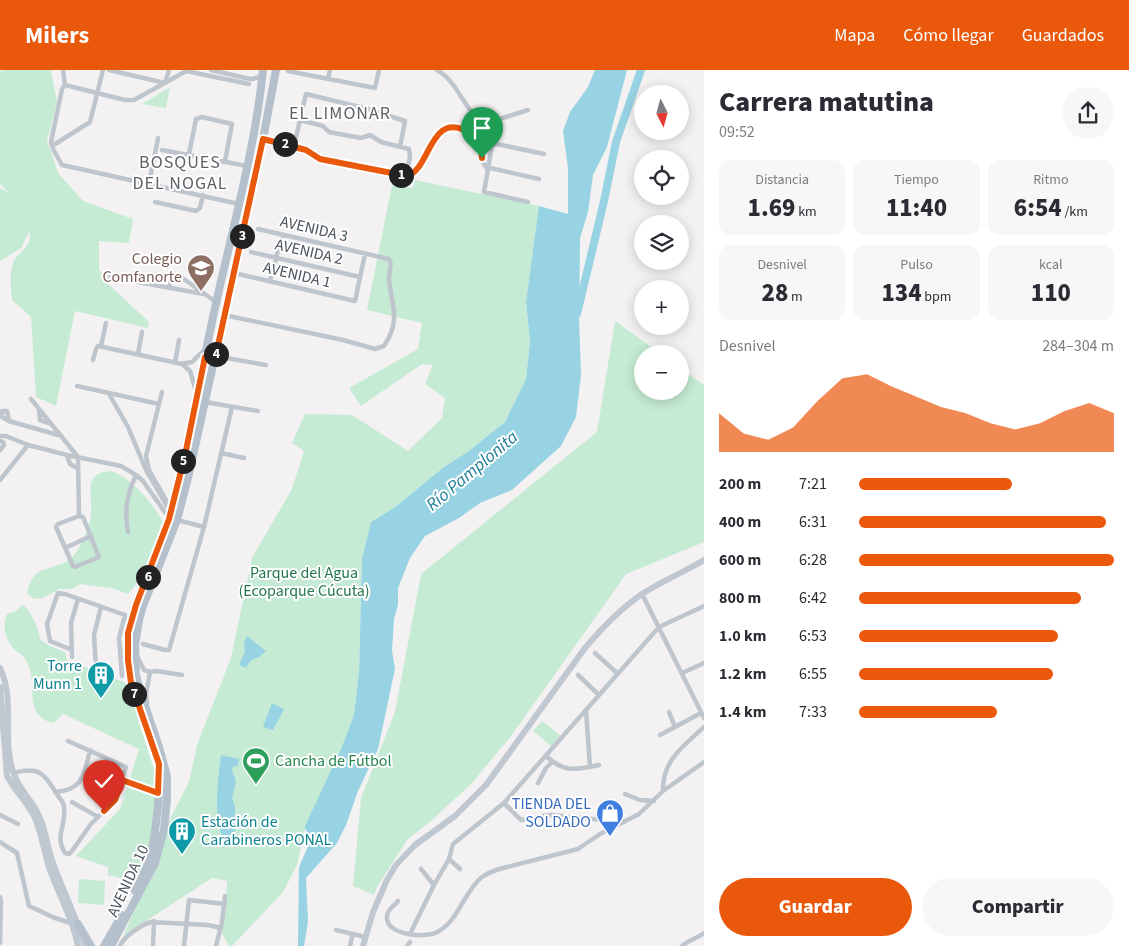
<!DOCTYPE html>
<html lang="es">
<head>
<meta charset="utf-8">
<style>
	body { margin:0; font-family:"Source Sans 3",sans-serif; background:#f7f7f7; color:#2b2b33; height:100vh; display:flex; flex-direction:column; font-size:19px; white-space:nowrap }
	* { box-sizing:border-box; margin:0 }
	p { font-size:16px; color:#7c7c81 }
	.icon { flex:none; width:28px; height:28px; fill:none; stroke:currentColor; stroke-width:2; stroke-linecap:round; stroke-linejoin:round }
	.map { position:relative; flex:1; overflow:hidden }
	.details { display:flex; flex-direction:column; background:#fff; width:425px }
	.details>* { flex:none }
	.needle { width:32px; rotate:174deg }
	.fabs { position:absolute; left:634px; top:15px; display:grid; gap:10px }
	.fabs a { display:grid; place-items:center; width:55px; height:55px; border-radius:50%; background:#fff; box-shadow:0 2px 12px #0003; font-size:25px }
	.pin { position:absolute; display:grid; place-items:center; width:42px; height:42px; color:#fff; margin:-51px -21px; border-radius:50% 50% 50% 0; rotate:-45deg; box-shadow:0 0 5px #0007 }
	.pin .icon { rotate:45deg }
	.km { position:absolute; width:25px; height:25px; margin:-12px; border-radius:50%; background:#222; color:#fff; font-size:14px; line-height:25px; text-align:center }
	.round { display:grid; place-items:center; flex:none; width:52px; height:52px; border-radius:26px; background:#f7f7f7 }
	.head { display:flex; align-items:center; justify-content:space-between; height:85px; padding:0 15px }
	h1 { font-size:28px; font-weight:800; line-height:38px }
	.stats { display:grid; grid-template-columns:repeat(3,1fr); gap:8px; height:85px; padding:5px 15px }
	.stats div { display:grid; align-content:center; border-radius:12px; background:#f7f7f7; text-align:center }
	.stats b { font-size:25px; font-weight:800 }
	.stats small { font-size:14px; font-weight:400 }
	.stats p { font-size:14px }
	.chart { height:140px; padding:10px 15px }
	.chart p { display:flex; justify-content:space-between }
	.chart svg { width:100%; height:90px; margin-top:5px; fill:#ea580c; opacity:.7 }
	.button { display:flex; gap:10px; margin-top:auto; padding:10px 15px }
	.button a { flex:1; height:58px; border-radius:30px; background:#ea580c; color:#fff; font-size:20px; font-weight:800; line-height:58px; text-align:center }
	.button a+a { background:#f7f7f7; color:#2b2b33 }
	ul { padding:0 15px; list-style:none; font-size:16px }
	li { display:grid; grid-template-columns:80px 60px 1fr; align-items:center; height:38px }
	li i { height:12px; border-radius:6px; background:#ea580c }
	header { display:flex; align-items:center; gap:30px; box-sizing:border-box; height:70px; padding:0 25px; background:#ea580c; color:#fff }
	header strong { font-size:24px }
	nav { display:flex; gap:28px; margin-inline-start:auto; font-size:18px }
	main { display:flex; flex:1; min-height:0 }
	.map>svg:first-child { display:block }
</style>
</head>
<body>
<header>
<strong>Milers</strong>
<nav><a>Mapa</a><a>Cómo llegar</a><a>Guardados</a></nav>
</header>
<main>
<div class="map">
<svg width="704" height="876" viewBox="0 0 704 876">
	<rect width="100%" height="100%" fill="#f3f1f1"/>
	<path fill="#c5ebd4" d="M0,0L3,2L4,0H51L57,32L47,71L58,103L83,131L133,149L129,173L99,171V199L107,213L149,252L148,258L75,241L56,336L36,327L31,247L12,230C11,218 9,206 13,193C16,183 34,177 29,162L21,178L0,191V118L9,123L0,114Z
		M170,17L166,38L142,34Z
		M415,110L539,136L526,232L530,271L526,309L505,352L469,381L444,397L394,438L371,452L362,489L359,602L354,645L341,679L305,758L297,795L283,822L232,876H229L221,862L226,835L227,811L212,808L123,866L157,791L171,747L189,712L198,672L231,588L252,488L292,419L304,381L292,373L305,344L352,345L408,381L442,348L445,328L425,314L433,295L422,294L361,336L349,318L418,279L422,253L367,240L392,115L413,118Z
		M615,251L661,284H642V321H680V298L704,315V472L626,504L511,666L471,714L432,750L407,770L377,817L374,825L353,816L361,728L395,642L421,504L597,362Z
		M110,401C131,407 153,433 163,452C157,476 145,506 128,524L112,518L80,514L72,519H59L43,528L34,529L27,523C34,493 48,503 69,490C77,484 83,471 87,461C89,456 91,448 91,442C93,423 82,404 110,401Z
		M23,535C31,540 39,560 40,569L48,575L66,583L67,590L126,613L157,709L156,720L129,711L139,679L63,644L54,653C22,646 38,614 28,594C25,587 21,584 15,580C5,570 2,557 7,544L14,542Z
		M542,651L560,665L551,676L533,661Z
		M128,715L157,726C154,748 150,795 132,811L108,805V797L76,786L120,739Z
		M79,809L105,811L104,835L78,833Z"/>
	<path fill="#97d3e3" d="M595,0H627L607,77L593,105L588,142L580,168L579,249L581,305L576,347L561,376L512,420L480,433L459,448L425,466L410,488L398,518V535L394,549L392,581L395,599L378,679L358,721L346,755L337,773L306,808L308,852L304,876H298L299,797L312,767L305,759V756L341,679L354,645L359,602L362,489L371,452L394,438L444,397L469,381L505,352L526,309L530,271L526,232L539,136L568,144V98L563,61L570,42L588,17Z
		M247,566L266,581L259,587L251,590L246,598L239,595L245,582L244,573Z
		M272,633L284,639L273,660L263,657Z
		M221,685L239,689L238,695L233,697L232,700L236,711L232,728L235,736V761C231,765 229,767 223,766C212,754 219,701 221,685Z"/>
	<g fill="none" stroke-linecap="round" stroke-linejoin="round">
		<path stroke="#97d3e3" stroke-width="8" d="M577,244L604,131L616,72L641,0"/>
		<path stroke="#bec5cc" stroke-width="4.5" d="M63,0L65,15L62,19L51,72L53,79L62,95L239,134
			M109,0L165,13L169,0
			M211,0L250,9
			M437,0C457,11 463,37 480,51H493L528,40
			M186,1L249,14
			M288,1L375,18L379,0
			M252,9L263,6
			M328,9L330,0
			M65,15L125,30H134L188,0
			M300,50L323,56L329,62L361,68L370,65L381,72L409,79L410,88L405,106
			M263,69L306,80L320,89L407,106C430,100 425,53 458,59C486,63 476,88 486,97L539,109
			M52,76L90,52L103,0
			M294,76L306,24L368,39L405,51L400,77
			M162,80L247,96
			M189,84L196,49L202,47L232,54L225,91
			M149,114L158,68
			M155,132L196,141L200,138L203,125
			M528,132L484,122L492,76L497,74L544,84
			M251,182L360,207
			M234,203L355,231L365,184
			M110,207L204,224
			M270,211L282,165
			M169,218L172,207L178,205L216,232
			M224,245L343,270L375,279L384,276C402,248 391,237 389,208C389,200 393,195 389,189L258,159
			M101,276L106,253
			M138,284L142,262
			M221,287L266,295
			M93,290L96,279L98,276L182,294L192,292L204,280
			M175,293L179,270
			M182,294L190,301L196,321
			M77,316L159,334
			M162,322L146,386L149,400L166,430L171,441
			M109,324L128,357L146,400L167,436
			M31,329L78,387L79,446L83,447L99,487L75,497L73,496L56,457L58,454L79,446
			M205,332L258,341
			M39,339L40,350L49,353
			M9,351L7,341H2V347L9,351L58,365
			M0,366H6L28,375L67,385L121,396L136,405L143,411L169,448
			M0,371L3,372L4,375L0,380
			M221,383L244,388
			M67,385L70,394L77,398
			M0,410L28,375
			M177,450L204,457
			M128,462C124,441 127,424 136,405
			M65,478L91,466
			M642,524L704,648
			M143,574L165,580H169L204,457L232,337
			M72,580L50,571L47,554L58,523L65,524L125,545
			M595,583L618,604
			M72,587L71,553L78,529
			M138,588L144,600L150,602L157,601L182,605
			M96,597L94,565L101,537
			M682,603L704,593
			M578,605L599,625
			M122,606L119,568L125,545
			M147,633L146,624L150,602
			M586,640L590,697
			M669,642L675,657
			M660,665L701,643
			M546,686C564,703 576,700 599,695
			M13,703C40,696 43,703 57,724C59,728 64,732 64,737C67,754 54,766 65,783L69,784L72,781L91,754L115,730L126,697L68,671
			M122,710L158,723
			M538,713L546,698L552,692
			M663,721C662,691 683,676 704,657
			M55,722C84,720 84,704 90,680
			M625,724L640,730L654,731
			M72,732L98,747
			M504,733L521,750C532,750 541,745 551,745L624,752
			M0,745L18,754
			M0,772L17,783L29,836L55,848L71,853
			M449,789L460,799
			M421,799L434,815
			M0,827L1,831L0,873
			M398,831C394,836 387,840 387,846C385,865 423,868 435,863C458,854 463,822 482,807C488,803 495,800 503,798L578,779L600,764L639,744L663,721L704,692
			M336,860L365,867
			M410,864L434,815L449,789L453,774L504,733L659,557L704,536
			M120,876C124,866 141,855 151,852L208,855L221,858
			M153,876L154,851
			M184,876L189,830L225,834
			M216,876L222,852L225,826
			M350,876L352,867
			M407,876L410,872
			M682,876C688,870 697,869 704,863"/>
		<path stroke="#bfc7d0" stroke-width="6" d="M0,598C16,631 1,670 14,704C19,720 33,731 39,746C46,760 47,776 52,790C62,819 76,846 85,876
			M0,617L7,706C15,721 28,733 35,748C42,764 44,783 50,800C59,825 73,849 78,876
			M363,876L373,842L387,810L396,795L415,775L455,746L486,715L585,578C602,558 620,539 642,524C662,511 684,502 704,490"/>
		<path stroke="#b4c0cc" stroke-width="8" d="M135,821C141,810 147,799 150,787C155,771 162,708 159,694C157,683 151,672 147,661C135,630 122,597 128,562C136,521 161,483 171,442C189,372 201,300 217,229C234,153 255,78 263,0
			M78,854L91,876
			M104,876L122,845
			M111,876L155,793L164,760L167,729V706L159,677L140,621L136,605L135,575L139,550L143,536L177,450L189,404L263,69L276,0"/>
	</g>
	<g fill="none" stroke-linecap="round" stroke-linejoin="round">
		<g stroke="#fff" stroke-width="10">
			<path id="route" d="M104,741L115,730L122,710L158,723L159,694L131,613L128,590V563L136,535L169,449L185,385L205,287L210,289H215L263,69L306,80L320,89L407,106C430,100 430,42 466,61C476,67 481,77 482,88"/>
		</g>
		<use href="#route" stroke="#ea580c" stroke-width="6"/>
	</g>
	<defs>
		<g id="school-pin" transform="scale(1.4375)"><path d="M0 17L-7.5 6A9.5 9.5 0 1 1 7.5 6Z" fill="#8d6e63" stroke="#fff"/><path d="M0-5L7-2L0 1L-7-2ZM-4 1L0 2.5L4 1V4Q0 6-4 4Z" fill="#fff"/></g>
		<g id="building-pin" transform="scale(1.4375)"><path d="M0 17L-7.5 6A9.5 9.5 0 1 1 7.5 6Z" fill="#0f9aa8" stroke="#fff"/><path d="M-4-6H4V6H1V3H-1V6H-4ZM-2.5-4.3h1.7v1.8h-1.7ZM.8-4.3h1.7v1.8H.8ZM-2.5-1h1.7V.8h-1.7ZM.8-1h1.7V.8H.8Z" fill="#fff"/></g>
		<g id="stadium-pin" transform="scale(1.4375)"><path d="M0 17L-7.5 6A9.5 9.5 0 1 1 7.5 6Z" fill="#2e9e5b" stroke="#fff"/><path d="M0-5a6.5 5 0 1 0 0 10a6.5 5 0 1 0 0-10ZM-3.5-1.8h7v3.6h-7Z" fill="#fff"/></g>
		<g id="shop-pin" transform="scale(1.4375)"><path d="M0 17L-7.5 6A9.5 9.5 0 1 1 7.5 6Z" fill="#3f7fe0" stroke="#fff"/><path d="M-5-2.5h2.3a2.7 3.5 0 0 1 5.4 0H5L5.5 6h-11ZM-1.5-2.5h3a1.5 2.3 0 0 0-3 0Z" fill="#fff"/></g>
	</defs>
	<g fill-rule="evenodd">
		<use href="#school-pin" x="201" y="198"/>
		<use href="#building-pin" x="101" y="605"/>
		<use href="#stadium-pin" x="256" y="691"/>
		<use href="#shop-pin" x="610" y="743"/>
		<use href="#building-pin" x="182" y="761"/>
	</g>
	<g text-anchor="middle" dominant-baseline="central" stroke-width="4" stroke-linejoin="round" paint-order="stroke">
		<g font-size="16" fill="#4b545d" stroke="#fff">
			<text transform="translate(314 159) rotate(13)">AVENIDA 3</text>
			<text transform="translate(309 182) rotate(13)">AVENIDA 2</text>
			<text transform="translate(297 205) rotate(13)">AVENIDA 1</text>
			<text transform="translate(128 811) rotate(-65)">AVENIDA 10</text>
		</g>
		<g font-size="16" fill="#785e54" stroke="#fff" text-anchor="end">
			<text x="182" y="189">Colegio<tspan x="182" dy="18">Comfanorte</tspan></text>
		</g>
		<g font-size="16" fill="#22774d" stroke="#fff">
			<text x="304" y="503">Parque del Agua<tspan x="304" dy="18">(Ecoparque Cúcuta)</tspan></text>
		</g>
		<g font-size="16" fill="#0d838f" stroke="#fff" text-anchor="end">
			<text x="82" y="596">Torre<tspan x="82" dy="18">Munn 1</tspan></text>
			<text x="201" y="752" text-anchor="start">Estación de<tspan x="201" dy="18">Carabineros PONAL</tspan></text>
		</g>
		<g font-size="16" fill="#27864d" stroke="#fff" text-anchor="start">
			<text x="275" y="691">Cancha de Fútbol</text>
		</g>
		<g font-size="16" fill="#366cbe" stroke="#fff" text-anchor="end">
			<text x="591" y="734">TIENDA DEL<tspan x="591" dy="18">SOLDADO</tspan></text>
		</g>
		<g font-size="18" letter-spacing="1" fill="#5e6165" stroke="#fff">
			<text x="340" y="43">EL LIMONAR</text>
			<text x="180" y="92">BOSQUES<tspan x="180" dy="21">DEL NOGAL</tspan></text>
		</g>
		<g font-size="18" font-style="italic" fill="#1b7c97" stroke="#fff">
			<text transform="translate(472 401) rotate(-40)">Río Pamplonita</text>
		</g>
	</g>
</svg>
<div class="fabs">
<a><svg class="needle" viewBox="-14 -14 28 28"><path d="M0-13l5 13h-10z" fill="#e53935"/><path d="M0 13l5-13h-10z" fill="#7c7c81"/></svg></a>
<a><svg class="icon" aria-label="locate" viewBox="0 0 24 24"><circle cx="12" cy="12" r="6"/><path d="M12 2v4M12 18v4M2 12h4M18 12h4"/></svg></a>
<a><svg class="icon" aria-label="layers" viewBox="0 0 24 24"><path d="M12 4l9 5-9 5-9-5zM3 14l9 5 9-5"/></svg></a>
<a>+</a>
<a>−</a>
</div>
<div class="pin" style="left:482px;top:88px;background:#1e9e55"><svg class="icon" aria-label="arrive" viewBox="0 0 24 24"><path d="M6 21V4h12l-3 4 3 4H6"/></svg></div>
<div class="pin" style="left:104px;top:741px;background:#d93025"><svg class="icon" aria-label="check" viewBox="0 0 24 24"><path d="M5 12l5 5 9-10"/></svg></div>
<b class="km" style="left:401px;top:105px">1</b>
<b class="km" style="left:285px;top:74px">2</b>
<b class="km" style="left:242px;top:166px">3</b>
<b class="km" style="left:216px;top:284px">4</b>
<b class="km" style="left:183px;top:391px">5</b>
<b class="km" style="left:148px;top:507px">6</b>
<b class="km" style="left:134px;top:624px">7</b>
</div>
<section class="details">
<div class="head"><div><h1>Carrera matutina</h1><p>09:52</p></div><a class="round"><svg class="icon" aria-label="share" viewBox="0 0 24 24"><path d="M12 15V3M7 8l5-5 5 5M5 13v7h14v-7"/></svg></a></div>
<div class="stats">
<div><p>Distancia</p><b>1.69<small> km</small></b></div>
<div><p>Tiempo</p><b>11:40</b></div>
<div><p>Ritmo</p><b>6:54<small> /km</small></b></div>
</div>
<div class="stats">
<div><p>Desnivel</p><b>28<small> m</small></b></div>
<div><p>Pulso</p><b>134<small> bpm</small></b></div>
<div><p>kcal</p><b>110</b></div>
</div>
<div class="chart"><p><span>Desnivel</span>284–304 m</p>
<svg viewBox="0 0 160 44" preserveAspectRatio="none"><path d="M0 44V25L10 35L20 38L30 32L40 19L50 8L60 6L70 12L80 17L90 22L100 25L110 30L120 33L130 30L140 24L150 20L160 25V44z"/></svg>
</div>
<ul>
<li><b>200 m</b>7:21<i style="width:60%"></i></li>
<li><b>400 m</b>6:31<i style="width:97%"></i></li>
<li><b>600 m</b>6:28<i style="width:100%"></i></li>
<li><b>800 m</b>6:42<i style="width:87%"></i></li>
<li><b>1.0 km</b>6:53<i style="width:78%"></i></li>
<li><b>1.2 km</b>6:55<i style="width:76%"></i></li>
<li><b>1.4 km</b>7:33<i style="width:54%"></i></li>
</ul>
<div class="button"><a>Guardar</a><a>Compartir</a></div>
</section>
</main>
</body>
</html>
